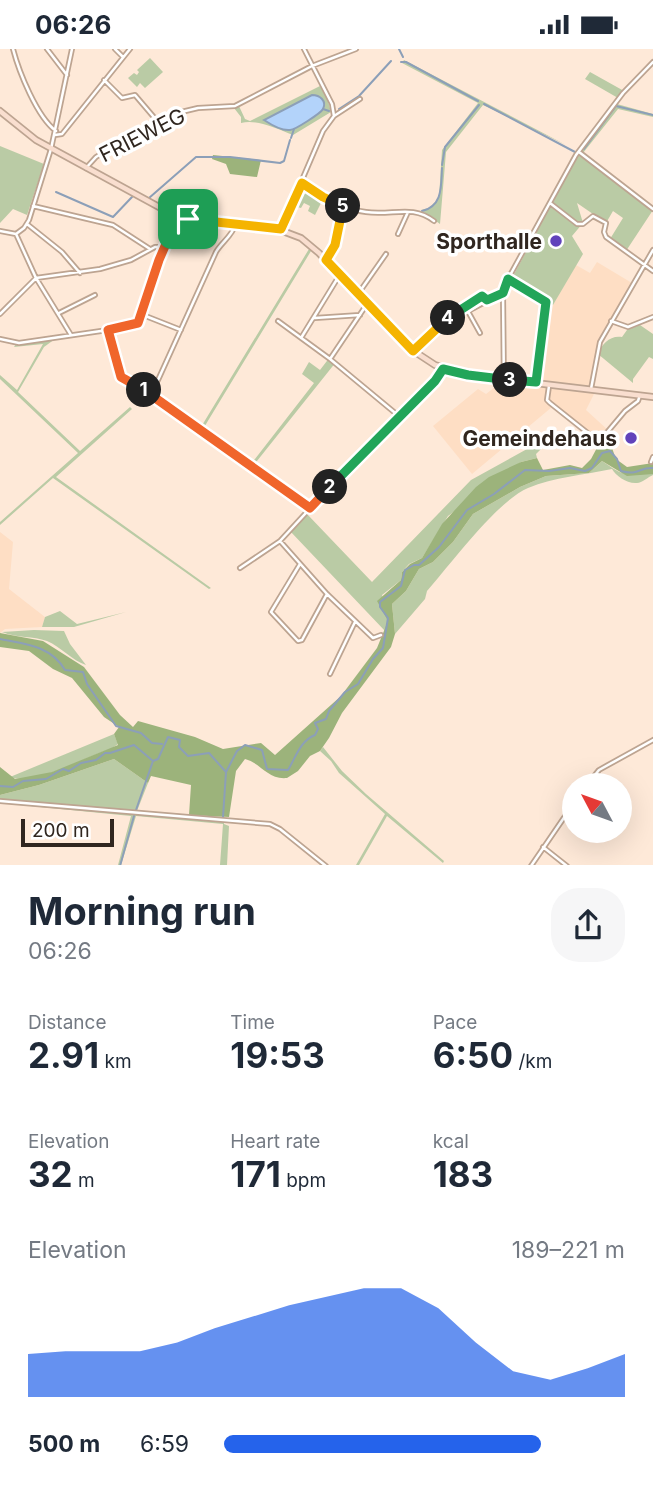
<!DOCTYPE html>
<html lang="en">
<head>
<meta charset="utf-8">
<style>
	body { margin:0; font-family:Inter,sans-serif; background:#f6f6f7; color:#1f2937; height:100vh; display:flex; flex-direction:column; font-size:26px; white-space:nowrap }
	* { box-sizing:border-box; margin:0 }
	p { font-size:23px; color:#747a83 }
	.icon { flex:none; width:38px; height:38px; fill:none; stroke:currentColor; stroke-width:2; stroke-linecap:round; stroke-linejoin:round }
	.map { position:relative; height:816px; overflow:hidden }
	.panel { display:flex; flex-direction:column; background:#fff; flex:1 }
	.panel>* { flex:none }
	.needle { width:46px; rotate:311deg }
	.tools { position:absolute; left:562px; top:724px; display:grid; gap:14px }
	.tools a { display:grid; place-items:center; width:70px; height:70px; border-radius:50%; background:#fff; box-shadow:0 7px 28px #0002; font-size:35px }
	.scale { position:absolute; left:21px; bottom:18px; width:93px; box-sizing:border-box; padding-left:7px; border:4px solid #30261f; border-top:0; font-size:19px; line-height:24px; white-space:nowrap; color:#30261f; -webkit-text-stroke:5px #fff; paint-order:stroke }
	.pin { position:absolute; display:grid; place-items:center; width:60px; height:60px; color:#fff; margin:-30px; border-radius:14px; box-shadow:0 4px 10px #0006 }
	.km { position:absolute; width:35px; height:35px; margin:-18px; border-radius:50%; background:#222; color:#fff; font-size:19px; line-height:35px; text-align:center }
	.round { display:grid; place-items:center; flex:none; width:74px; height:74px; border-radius:28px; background:#f6f6f7 }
	.overview { display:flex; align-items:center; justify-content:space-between; height:119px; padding:0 28px }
	h1 { font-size:38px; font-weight:700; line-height:52px }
	.metrics { display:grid; grid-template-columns:repeat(3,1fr); gap:10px; height:119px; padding:7px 28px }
	.metrics div { display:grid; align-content:center }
	.metrics b { font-size:35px; font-weight:700 }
	.metrics small { font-size:19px; font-weight:400 }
	.metrics p { font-size:19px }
	.chart { height:196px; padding:14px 28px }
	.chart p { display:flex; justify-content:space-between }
	.chart svg { width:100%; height:126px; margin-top:7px; fill:#2563eb; opacity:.7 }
	ul { padding:0 28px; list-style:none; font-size:23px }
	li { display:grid; grid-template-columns:112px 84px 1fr; align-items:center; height:52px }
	li i { height:18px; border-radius:9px; background:#2563eb }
	.status { display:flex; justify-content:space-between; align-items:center; height:49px; padding:0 35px; background:#fff; direction:ltr }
	.status svg { height:19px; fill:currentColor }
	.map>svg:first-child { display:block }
</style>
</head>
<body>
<div class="status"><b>06:26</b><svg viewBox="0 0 49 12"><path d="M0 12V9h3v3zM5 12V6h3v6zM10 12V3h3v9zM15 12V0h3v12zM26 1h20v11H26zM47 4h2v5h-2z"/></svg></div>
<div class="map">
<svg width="653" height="817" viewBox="0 0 653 817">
	<rect width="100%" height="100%" fill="#fee9d8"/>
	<path fill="#fedec4" d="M597,213L632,234L599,293L592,323L590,342L595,343L586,361L609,382L599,395L552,358L472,425L433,377L478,340L486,345L495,338V333L499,335L534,336L543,272L548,254L553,256L576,216L590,224Z
		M0,483L13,493L9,540L45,568L42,578L5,580L0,584Z"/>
	<path fill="#bacba5" d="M150,9L163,23L145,39L140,34L137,38L128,29L134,24L137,26L139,23L137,21Z
		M404,11L566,96L483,56L446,103L440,175L421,161L429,159L439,149L442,101L478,54L402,14Z
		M590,23L624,42L618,49L585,30Z
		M320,37L328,52L331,63L293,86C277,80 258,70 241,74V68L234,59L239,57L245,70L250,72Z
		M617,55L653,65V68L618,60L583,104L581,102Z
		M0,97L44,115L27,166L13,160L0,174Z
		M581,106L653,161L626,202L610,190L623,169L613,162L606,174L577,154L583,174L572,187L583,205L553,256L511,231L577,107Z
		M302,138L323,150L315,166L308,162L310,157L304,154L301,159L293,157Z
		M309,200L311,202L203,380L201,378Z
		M640,276L653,285V310L649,308L633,330V334L598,305C602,295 610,286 622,288L627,281Z
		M55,290L44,298L18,343L80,402L130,358L132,360L56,428L211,539L209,540L53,429L0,476V473L78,404L0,330V326L17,341L43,295L14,298L16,295Z
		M330,308L336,313L253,417L251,415L314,334L302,325L309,313L320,321Z
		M547,389L543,398L536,405L537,409L521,413L448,467L422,509L409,515L402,523L401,531L382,546L388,571L385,582L290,482L307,465L372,533L471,431Z
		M602,412C628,430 624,424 653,425V426C648,428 642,434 637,434C627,435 616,427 612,420C584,426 554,428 528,439C497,452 450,516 427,542L425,550L395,585L392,555L406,542L419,520L433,513L453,493L473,465L520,438L546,427L589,424Z
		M60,562L77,575L126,563L74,578H42L45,568Z
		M34,581L64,582L70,595L86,616C73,612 61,598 47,592C33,587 17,589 2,583Z
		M114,685L118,695L111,700C86,707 34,738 10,728Z
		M323,698L342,722L366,745L444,812L443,814L387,767L359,816H356L385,765L339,724L331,712L320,702Z
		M114,710L148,734L137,762L224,768V775L229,777L227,816H220L223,775L136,767L121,816H118L131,767L0,754V746L39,736Z"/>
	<path fill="#9cb37b" d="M213,106L261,111L257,128L230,125L226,115L212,110Z
		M599,395L604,398L612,399L616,410L627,418L653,414V425L627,427L602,412L589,424L546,427L520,438L473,465L453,493L433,513L419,520L406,542L392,555L395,585L391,598L342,664L329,689L320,702L310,707L298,722L287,729C268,731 261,714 245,710L236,722L229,768L189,766L191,736L151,727L148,734L114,710L39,736L0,746V718L15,730L52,723L118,696L114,685L119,678L104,668L72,629L53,620L29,602L0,598V584L43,592L84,618L120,666L133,678L138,672L195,688L223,700L261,694L275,706L341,647L377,599L388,572L377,552L401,531L402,523L410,515L422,509L442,475L476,438L489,428L521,413L537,409L543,421L570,416L582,419L591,410Z"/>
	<path fill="#b3d3fa" stroke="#8c9fb8" stroke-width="2" d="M312,46C320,46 327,52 323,60C321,64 295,81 290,81C282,82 270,75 264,71Z"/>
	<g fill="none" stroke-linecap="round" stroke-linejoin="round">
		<path stroke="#8c9fb8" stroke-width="2" d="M399,0L403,8
			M401,13H406L478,52
			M484,55L575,103
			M323,60L329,62
			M339,60L359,47L391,12
			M291,89L294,80
			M584,100L616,57L653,66
			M442,116L445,98L479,56
			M56,143L113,168L132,148
			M149,149L196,108H230L280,114L284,112L290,91
			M422,162C443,157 441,137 442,119
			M0,590C26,595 51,597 65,621L83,623L87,635L116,677L141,684L152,694L162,695
			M0,737L13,738L23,732L46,730L63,720L69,722L81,714L96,711L105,704H110L134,696L153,712L158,710L168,688L180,691L179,698L188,707L209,704L226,723L237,702L245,696L262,701L267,720L288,721C296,708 300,692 315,686L318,680L315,674L326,670L329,662L345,643L358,635L373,610L383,599L388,569L380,558V553L401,537L405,521L414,516H419L439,498L467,461L494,445L525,421L549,422L570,419L585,422L592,419L602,404L610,402L617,410L621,422C639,427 639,418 653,419
			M136,761L153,712
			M223,768L226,723
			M120,817L134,767"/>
		<g stroke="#bda491" stroke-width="6">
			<path id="minor" d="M13,0C19,23 37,68 56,82
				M47,0L67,26
				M115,0L123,8
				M304,0L332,55L334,67
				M104,31L122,49L135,46L158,73
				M55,86L62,85L130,0
				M579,103L653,160
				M86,119L96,108L114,97L177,64L198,59L235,57L312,17L356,0
				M302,134C322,147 342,160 366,163C392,167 412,155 434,172
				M550,154L577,175H583L593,167L606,174L604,183L606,188L653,222
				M33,157L113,176L150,200
				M27,175L62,203L80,224
				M281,180L323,82L334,67L360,50
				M0,182L16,185L24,179L29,171L51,100L72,0
				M16,185L36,229L71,286
				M398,185L408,163
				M168,190L203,181L208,174
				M326,211L335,196L344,158
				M508,230L547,255L542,272L536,333
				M358,245L386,205
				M465,257L480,284
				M468,262L502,244
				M59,264L95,246
				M0,265L36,229L100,220L131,211L155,198H164
				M143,266L181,281
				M315,269L360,266
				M278,272L330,310L400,368
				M611,272L628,278L653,268
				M108,281C118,318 111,326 149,343L310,459
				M301,289L339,227
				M0,290L19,294L135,277L143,266L159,211L178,167
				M413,302L447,269L482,247L487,251
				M330,310L367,255
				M549,337L547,351L550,354L599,393L625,362L638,352L640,346
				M591,340L600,293L653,201
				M504,341L503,244L508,230L576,106L623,44L653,13
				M149,343L158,331L216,203C221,194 233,186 235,176
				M651,413L653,408
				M280,492L327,545L373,589L381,586
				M300,515L271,563L298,592L302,591L327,545
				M240,519L280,492L341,426L435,332L443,319
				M330,625L355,573
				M586,737L599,721L653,691
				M0,752L270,775L280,780L326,817
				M543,798L567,817
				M531,817L574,754"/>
		</g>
		<g stroke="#bda491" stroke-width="8">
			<path id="secondary" d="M0,62L36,91L170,164L208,174L272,178L301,189L319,204L406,297L435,316L468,326L653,348"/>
		</g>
		<use href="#minor" stroke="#fff" stroke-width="2.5"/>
		<use href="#secondary" stroke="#f9decf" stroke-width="4.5"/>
	</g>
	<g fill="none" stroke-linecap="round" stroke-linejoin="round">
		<g stroke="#fff" stroke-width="14">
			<path id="split-1" d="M144,341L121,328L108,281L138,274L159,211L178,167L188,170"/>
		</g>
		<g stroke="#fff" stroke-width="14">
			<path id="split-2" d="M144,341L310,459L330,438"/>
		</g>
		<g stroke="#fff" stroke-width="14">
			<path id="split-3" d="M330,438L435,332L443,320L468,326L510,331"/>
		</g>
		<g stroke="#fff" stroke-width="14">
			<path id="split-4" d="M448,269L482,247L487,251L503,244L508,230L546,253L536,333L510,331"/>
		</g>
		<g stroke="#fff" stroke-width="14">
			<path id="split-5" d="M343,157L335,196L326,211L413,302L448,269"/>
		</g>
		<g stroke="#fff" stroke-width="14">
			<path id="split-6" d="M188,170L281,180L302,134L323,148L343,157"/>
		</g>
		<use href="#split-1" stroke="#f0652b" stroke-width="9"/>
		<use href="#split-2" stroke="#f0652b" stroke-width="9"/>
		<use href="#split-3" stroke="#22a559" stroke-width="9"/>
		<use href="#split-4" stroke="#22a559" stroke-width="9"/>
		<use href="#split-5" stroke="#f5b400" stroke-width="9"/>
		<use href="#split-6" stroke="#f5b400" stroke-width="9"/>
	</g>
	<g fill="#6143bb" stroke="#fff" stroke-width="2.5">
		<circle cx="556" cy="192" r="7"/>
		<circle cx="631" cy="389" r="7"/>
	</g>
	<g text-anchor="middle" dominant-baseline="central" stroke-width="7" stroke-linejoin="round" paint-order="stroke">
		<g font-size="21" fill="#30261f" stroke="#fff">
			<text transform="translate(142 86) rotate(-27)">FRIEWEG</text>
		</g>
		<g font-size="21" font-weight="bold" fill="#30261f" stroke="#fff" text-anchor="end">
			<text x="542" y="192">Sporthalle</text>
			<text x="617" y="389">Gemeindehaus</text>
		</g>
	</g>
</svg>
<div class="tools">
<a><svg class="needle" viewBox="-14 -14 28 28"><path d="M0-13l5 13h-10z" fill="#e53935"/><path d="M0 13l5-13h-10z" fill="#747a83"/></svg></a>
</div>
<div class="scale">200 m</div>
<div class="pin" style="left:188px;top:170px;background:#1e9e55"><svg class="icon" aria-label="arrive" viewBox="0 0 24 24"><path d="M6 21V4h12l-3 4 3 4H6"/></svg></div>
<b class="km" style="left:144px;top:341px">1</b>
<b class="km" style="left:330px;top:438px">2</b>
<b class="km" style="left:510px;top:331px">3</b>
<b class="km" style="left:448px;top:269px">4</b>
<b class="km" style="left:343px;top:157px">5</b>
</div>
<section class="panel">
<div class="overview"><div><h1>Morning run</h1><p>06:26</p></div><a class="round"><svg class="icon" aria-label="share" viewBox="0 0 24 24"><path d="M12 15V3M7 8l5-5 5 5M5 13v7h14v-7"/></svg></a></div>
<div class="metrics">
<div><p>Distance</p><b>2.91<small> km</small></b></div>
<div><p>Time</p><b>19:53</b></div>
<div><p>Pace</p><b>6:50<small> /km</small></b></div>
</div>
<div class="metrics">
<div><p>Elevation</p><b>32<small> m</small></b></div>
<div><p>Heart rate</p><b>171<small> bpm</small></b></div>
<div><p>kcal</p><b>183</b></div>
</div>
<div class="chart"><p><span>Elevation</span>189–221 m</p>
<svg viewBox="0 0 160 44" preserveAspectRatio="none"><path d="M0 44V29L10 28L20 28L30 28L40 25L50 20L60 16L70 12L80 9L90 6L100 6L110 13L120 25L130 35L140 38L150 34L160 29V44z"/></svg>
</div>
<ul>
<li><b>500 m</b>6:59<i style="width:79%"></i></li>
</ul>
</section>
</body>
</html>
